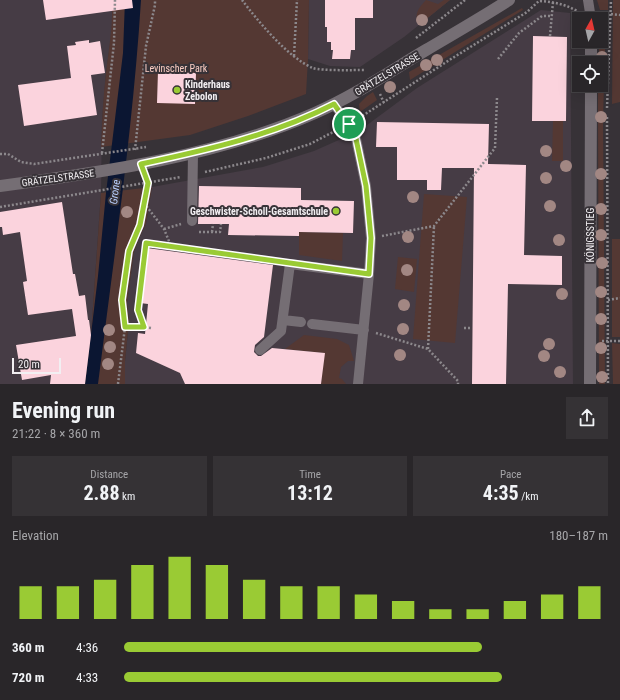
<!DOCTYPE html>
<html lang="en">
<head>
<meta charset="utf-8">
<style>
	body { margin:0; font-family:"Roboto Condensed",sans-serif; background:#353235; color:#f1f3f6; height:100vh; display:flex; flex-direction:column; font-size:15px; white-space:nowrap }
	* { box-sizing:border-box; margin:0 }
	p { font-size:13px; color:#a5a5a8 }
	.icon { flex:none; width:22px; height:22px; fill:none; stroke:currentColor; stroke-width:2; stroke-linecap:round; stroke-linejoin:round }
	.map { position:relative; height:384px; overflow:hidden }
	.drawer { display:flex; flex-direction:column; background:#292629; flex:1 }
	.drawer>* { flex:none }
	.needle { width:26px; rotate:8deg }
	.controls { position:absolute; left:572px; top:12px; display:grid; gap:8px }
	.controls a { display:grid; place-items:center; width:36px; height:36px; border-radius:0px; background:#292629; box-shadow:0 4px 16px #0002,0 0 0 1px #454346; font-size:20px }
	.scale { position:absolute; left:12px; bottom:10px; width:49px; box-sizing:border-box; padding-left:4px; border:2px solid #f2eff2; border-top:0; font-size:11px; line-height:14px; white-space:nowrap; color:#f2eff2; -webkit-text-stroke:3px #373237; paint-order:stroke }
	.pin { position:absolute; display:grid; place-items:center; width:34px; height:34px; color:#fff; margin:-17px; border:2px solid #fff; border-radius:50%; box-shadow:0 1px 4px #0007 }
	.round { display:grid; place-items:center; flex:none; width:42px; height:42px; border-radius:0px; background:#353235 }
	.headline { display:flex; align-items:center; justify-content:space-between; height:68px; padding:0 12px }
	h1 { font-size:22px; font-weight:700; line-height:30px }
	.stats { display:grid; grid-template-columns:repeat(3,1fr); gap:6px; height:68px; padding:4px 12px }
	.stats div { display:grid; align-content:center; border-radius:0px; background:#353235; text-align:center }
	.stats b { font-size:20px; font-weight:700 }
	.stats small { font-size:11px; font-weight:400 }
	.stats p { font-size:11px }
	.chart { height:112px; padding:8px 12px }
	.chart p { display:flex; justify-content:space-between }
	.chart svg { width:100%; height:72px; margin-top:4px; stroke:#9acb34; stroke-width:6 }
	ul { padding:0 12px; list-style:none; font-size:13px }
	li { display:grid; grid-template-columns:64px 48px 1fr; align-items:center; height:30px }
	li i { height:10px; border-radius:5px; background:#9acb34 }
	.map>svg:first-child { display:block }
</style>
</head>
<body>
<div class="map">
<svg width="620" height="384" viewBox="0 0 620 384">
	<rect width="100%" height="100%" fill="#373237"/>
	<path fill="#463c45" d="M0,0H112L113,23L106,73L102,121L101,193L91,335L85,384H0Z
		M309,0H450L404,37L360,67L330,66L308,59Z
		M541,10L570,13L573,384H125V361L129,321L127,303L134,252L139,238L146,224L152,187L263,167L314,151L359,131L417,88Z"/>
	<path fill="#543833" d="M112,0H309L308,59L306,94L248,116L190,135L101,147C102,122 103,98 106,73C109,48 113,26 112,0Z
		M426,0L438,4L444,0H450L419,25C413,14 419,8 426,0Z
		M597,0H608V10H600Z
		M613,0H620V102L612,104Z
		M522,8L523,10L410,80L409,72Z
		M600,16H606L603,119L605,384H599L598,119V85H601V63H599V41H601V19H600Z
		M373,92L377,100L360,112L359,104L367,96Z
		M553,121H563V161H552Z
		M152,187L146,224L139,238L134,252L127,303L129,321L125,361V384H85L91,335L101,193Z
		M424,194L467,197L455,343L413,339Z
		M299,232L343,233L342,261L299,255Z
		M612,239H620V337H612Z
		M398,257L417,259L414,292L395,289Z
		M304,335L337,339L349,345L354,361H348L341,367L339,378L342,379L346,384H321L324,353L285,349Z
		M612,343L620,344V384H613Z"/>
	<path fill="#0b1632" d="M125,0H141C133,129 114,256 98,384H85L98,276L106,193L123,53Z"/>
	<path fill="#fbd3dd" d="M43,0H132L133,8L46,20Z
		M325,0H373V18H355V50H351L350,59H332L333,50H331V42H327V27H325Z
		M533,36L567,37L566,121H532Z
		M89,40V43L100,41L105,73L91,75L97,115L24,126L18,85L71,78L67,46L76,45L75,42Z
		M158,71L196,73L195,104L157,103Z
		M377,122L489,124L488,164L526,165L524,255L562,256V285L508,284L506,384H472L474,168H442L441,190H427V180H397V147H376Z
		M199,186L301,188V200L354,201L353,233L299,232V236L228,235L229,224H198Z
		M62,202L73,274H75L79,296L85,295L88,320H89L91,335L85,384H50L51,375L22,380L16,345L76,336L72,309L28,315L23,282L27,281L20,232L3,235L2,227H0V212Z
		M147,248L273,265L264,337L255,345L254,352L258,356H261L272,348L325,353L321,384H185L180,373L136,353L138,333L145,334L148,304L140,303Z"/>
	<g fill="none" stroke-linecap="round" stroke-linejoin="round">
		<path stroke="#8c888c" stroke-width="2.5" stroke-dasharray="2 2" stroke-linecap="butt" d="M242,0C258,21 288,58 313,68C321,71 355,70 365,70
			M540,1C553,2 565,4 577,11
			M603,13L620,15
			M550,36L553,2
			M416,38L465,0
			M294,56L297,0
			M498,59L519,33L542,16H552
			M380,94L384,103
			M607,108L611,0
			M607,117L608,384
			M359,118L451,59L527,12L540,0
			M135,150L146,46L155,5V0
			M102,153L114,43L115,0
			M0,154H8L21,162L34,164L146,147
			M205,172L266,158L310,144L337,130
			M144,203L164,229L171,246
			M0,207L181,177
			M164,229L181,224
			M199,232H220L221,224
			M212,232L213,224
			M382,236L434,226L495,148L497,98
			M608,300L620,298
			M125,327H144
			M151,328L144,327L138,310L146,243L277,262
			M464,328H470
			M376,333L428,349L458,381V384
			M602,341H620
			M428,349L434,226
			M118,384L125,327L122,300L129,251L140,225L144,202L148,183L146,177"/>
		<path stroke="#756e74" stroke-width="10" d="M588,0L591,19
			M334,104L355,134L366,186L371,238L369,274L358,384
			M192,221L193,153
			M283,320L301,322
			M312,324L364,330
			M260,350L281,331L290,264L369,274"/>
		<path stroke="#756e74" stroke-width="12" d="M591,63V41
			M0,186C105,172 217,156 315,113C354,96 389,72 426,50C453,34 481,18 509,0
			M590,384L591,85"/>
	</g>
	<g fill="#a28783">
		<circle cx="422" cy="20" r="6"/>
		<circle cx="602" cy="57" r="6"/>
		<circle cx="437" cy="60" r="6"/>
		<circle cx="426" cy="65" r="6"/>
		<circle cx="390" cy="87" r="6"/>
		<circle cx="601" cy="117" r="6"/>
		<circle cx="546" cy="151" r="6"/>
		<circle cx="566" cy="166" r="6"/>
		<circle cx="601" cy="174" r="6"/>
		<circle cx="546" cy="178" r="6"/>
		<circle cx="413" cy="197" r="6"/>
		<circle cx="550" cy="206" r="6"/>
		<circle cx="601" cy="209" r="6"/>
		<circle cx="127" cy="212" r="6"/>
		<circle cx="601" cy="235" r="6"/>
		<circle cx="408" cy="237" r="6"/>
		<circle cx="559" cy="240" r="6"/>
		<circle cx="602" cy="263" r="6"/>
		<circle cx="407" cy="270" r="6"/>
		<circle cx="601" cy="292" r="6"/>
		<circle cx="562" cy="294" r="6"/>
		<circle cx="404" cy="305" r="6"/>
		<circle cx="601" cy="319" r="6"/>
		<circle cx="403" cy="329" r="6"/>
		<circle cx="109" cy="330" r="6"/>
		<circle cx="549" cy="344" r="6"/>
		<circle cx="110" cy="347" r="6"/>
		<circle cx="601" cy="348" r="6"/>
		<circle cx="400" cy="355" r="6"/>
		<circle cx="544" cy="356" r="6"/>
		<circle cx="108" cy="364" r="6"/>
		<circle cx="560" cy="372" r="6"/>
		<circle cx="602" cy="377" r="6"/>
	</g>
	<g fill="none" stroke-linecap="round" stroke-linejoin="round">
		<g stroke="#fff" stroke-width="8">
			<path id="route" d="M334,104L355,134L366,186L371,238L369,274L146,243L138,310L144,327H125L122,300L129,251L140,225L148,183L141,164C207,150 274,135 334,104Z"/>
		</g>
		<use href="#route" stroke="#9acb34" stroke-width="5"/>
	</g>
	<g fill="#9acb34" stroke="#373237" stroke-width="1.5">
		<circle cx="177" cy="90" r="4"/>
		<circle cx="336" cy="211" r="4"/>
	</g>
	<g text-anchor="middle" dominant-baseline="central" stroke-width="4" stroke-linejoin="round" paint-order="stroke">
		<g font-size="10" fill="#f9ccc2" stroke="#373237">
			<text x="176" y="68">Levinscher Park</text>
		</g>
		<g font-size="10" fill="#f2eff2" stroke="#373237">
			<text transform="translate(387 74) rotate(-31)">GRÄTZELSTRASSE</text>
			<text transform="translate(58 178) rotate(-8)">GRÄTZELSTRASSE</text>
			<text transform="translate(590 235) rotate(-90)">KÖNIGSSTIEG</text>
		</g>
		<g font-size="10" font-weight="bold" fill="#f2eff2" stroke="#373237" text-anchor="start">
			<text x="185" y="84">Kinderhaus<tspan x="185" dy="12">Zebolon</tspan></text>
			<text x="328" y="211" text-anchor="end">Geschwister-Scholl-Gesamtschule</text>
		</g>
		<g font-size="11" font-style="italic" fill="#b8cefd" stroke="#373237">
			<text transform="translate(115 192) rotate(-83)">Grone</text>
		</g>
	</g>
</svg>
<div class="controls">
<a><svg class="needle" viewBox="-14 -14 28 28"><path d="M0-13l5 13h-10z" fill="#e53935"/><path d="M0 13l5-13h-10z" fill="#a5a5a8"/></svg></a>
<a><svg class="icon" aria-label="locate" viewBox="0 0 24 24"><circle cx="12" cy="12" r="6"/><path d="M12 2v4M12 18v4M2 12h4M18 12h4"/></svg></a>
</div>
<div class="scale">20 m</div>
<div class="pin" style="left:349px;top:124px;background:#1e9e55"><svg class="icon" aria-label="arrive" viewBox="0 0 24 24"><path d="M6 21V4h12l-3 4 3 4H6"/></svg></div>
</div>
<section class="drawer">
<div class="headline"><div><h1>Evening run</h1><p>21:22 · 8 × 360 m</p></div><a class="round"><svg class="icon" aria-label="share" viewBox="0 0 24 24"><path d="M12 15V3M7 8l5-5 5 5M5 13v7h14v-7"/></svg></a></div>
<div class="stats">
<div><p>Distance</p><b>2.88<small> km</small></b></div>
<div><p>Time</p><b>13:12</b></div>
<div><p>Pace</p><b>4:35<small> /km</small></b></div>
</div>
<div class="chart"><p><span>Elevation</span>180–187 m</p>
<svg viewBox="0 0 160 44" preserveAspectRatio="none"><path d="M5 44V24M15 44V24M25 44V20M35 44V11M45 44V6M55 44V11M65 44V20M75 44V24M85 44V24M95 44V29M105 44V33M115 44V38M125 44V38M135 44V33M145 44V29M155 44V24"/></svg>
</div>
<ul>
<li><b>360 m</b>4:36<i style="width:74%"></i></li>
<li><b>720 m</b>4:33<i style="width:78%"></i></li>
</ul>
</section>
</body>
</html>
